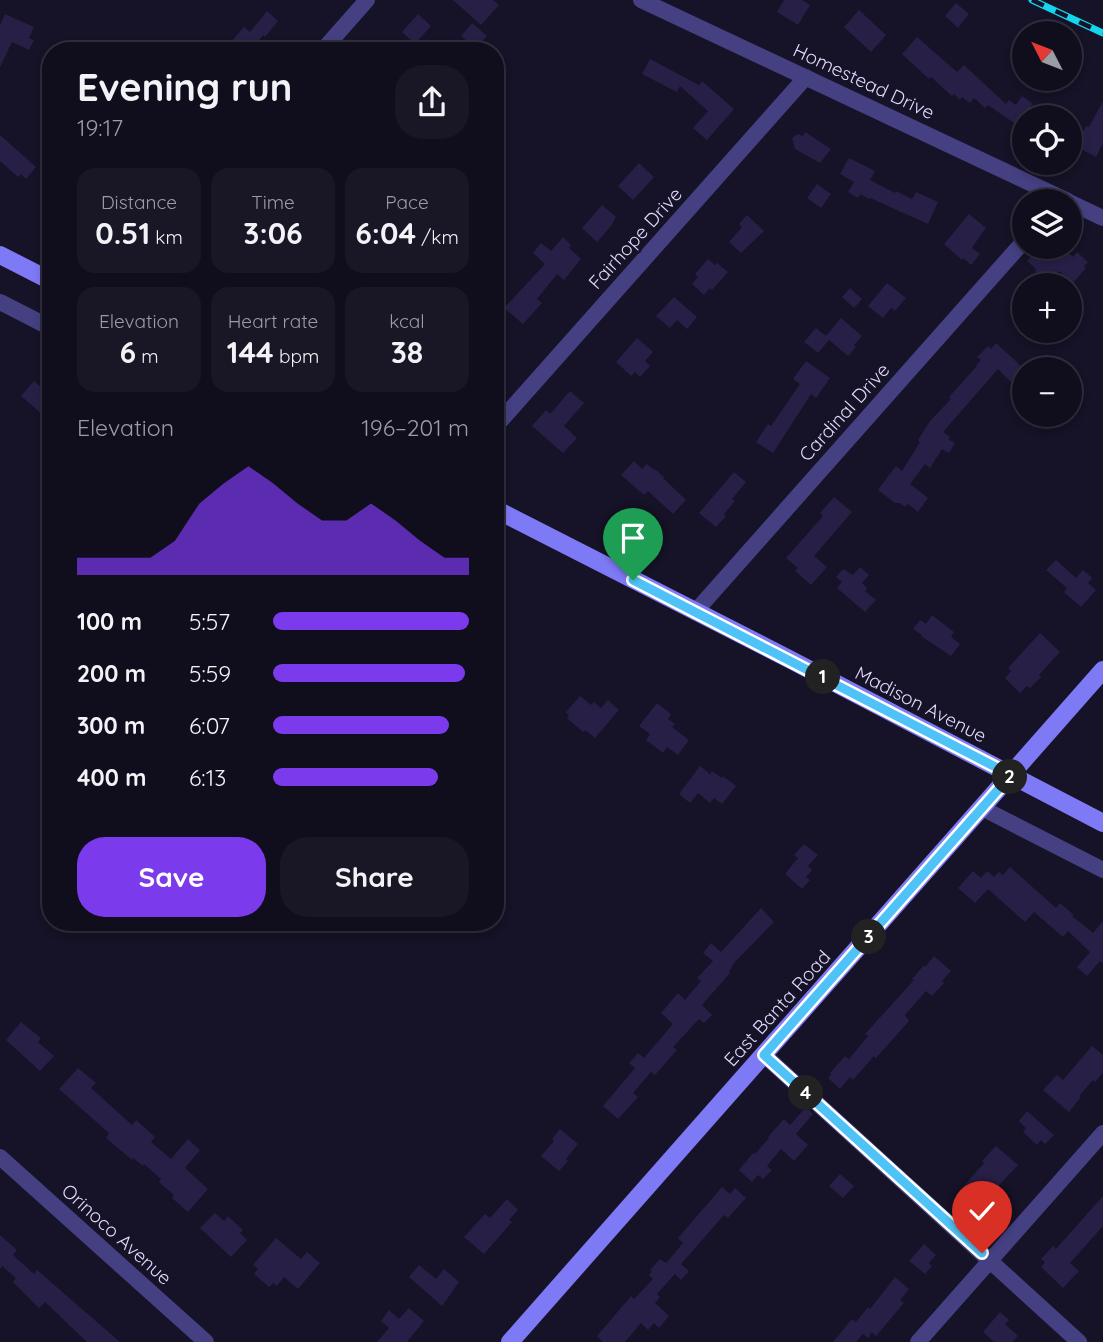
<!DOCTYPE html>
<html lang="en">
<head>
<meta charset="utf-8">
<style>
	body { margin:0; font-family:Quicksand,sans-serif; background:#191726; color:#f1f3f6; height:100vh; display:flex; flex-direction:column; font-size:26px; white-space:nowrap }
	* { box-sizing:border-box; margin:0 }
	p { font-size:23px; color:#9c9ca4 }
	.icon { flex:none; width:38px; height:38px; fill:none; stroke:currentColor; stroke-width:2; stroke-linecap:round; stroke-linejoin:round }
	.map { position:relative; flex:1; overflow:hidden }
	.side { position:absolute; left:42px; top:42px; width:462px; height:889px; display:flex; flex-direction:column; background:#100e1d; border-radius:28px; box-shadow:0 4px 10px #0003,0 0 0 2px #302e3b }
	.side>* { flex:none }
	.needle { width:46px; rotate:312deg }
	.buttons { position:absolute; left:1012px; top:21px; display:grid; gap:14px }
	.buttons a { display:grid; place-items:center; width:70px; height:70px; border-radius:50%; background:#100e1d; box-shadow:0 4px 10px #0003,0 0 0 2px #302e3b; font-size:35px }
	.pin { position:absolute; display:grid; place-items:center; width:60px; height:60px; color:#fff; margin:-72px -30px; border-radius:50% 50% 50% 0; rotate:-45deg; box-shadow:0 0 7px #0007 }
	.pin .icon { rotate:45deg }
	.km { position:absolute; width:35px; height:35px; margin:-18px; border-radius:50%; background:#222; color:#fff; font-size:19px; line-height:35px; text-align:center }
	.round { display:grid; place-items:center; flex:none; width:74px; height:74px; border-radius:28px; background:#191726 }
	.head { display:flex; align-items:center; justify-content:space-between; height:119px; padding:0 35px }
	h1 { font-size:38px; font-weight:700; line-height:52px }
	.metrics { display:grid; grid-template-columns:repeat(3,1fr); gap:10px; height:119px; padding:7px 35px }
	.metrics div { display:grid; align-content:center; border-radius:18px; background:#191726; text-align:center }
	.metrics b { font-size:30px; font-weight:700 }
	.metrics small { font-size:19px; font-weight:400 }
	.metrics p { font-size:19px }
	.chart { height:196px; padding:14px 35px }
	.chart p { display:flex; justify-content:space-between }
	.chart svg { width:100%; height:126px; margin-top:7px; fill:#7c3aed; opacity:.7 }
	.cta { display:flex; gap:14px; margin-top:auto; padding:14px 35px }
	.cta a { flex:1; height:80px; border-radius:28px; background:#7c3aed; color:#fff; font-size:28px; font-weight:700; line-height:80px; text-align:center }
	.cta a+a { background:#191726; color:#f1f3f6 }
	ul { padding:0 35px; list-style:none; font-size:23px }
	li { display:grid; grid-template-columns:112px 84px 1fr; align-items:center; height:52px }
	li i { height:18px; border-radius:9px; background:#7c3aed }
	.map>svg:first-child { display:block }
</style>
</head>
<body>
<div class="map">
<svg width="1103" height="1342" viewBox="0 0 1103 1342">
	<rect width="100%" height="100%" fill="#161227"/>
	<path fill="#281f46" d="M453,0H493L499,5L481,25Z
		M784,0H802L810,5L798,25L777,12Z
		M956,3L969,14L958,28L945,16Z
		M859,10L886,35L871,52L844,27Z
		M267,11L278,21L265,37L263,35L251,51H223L244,27L250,32Z
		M5,14L34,27L29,38L34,40L29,50L12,42L0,67V25Z
		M418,14L431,26L415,44L402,32Z
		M472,23L487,36L476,48L461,36Z
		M917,37L957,72L964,65L1006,104L1009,100L1016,105L1022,96L1033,104L1030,107L1044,117H1024V130L988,105L985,108L974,98L970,103L962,97L960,100L954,94L952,96L931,77L929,79L902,54Z
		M650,59L699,85L702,81L734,109L707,140L693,128L708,111L680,86L677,92L642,74Z
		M1103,101V143L1096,157L1075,146L1086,126L1089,127Z
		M805,132L831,149L820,163L795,149L792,138L798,134L803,136Z
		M0,135L36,167L26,179L21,174L18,177L0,161Z
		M849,158L875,171L870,180L895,193L896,191L912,199L916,192L938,202L928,224L870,198L869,199L860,194L858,198L848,192L854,182L840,174Z
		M639,163L654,177L633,200L618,186Z
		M817,184L831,194L821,208L807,198Z
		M602,205L616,217L611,226L597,242L582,228Z
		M969,214L986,228L973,246L972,248L980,254L971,265L963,258L962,260L944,244Z
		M747,215L764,231L741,253L729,242L742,227L739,224Z
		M563,237L571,245L569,248L581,259L564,280L557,274L537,299L542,303L523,324L504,308L545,264L533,253L541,243L551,251Z
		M1056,247H1062L1073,257L1077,252L1088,262L1084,266L1086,268L1073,283L1059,271L1049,284L1035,271L1036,269L1027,261L1036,251L1045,259Z
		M708,259L715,265L717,263L728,272L712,290L710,288L704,295L692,284L698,277L695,274Z
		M887,283L906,298L895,311L891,308L883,318L868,306Z
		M850,288L862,299L854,308L842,297Z
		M674,297L697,317L687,329L677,320L670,328L656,316Z
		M841,318L862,336L854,345L856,347L848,356L829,340L818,353L804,342L816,328L826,336Z
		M637,338L653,352L645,361L650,366L640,377L635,372L631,376L616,362Z
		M996,343L1023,368L1011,382L998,369L943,432L950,437L948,439L955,443L949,453L942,449L930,468L925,464L910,484L928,498L918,512L908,504L905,507L900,503H895L878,490L896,466L902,471L920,442L918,440L930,421L951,399L949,397L977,366L976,365L981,360L977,357L988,346L991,349Z
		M806,361L830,378L816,398L811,394L773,453L756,442L768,424L771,426L800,384L793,379Z
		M34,381L51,396V422L21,396Z
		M570,391L584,403L564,426L577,438L563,453L532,426L546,410L550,414Z
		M634,461L642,469L647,464L654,470L655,469L664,477L663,478L686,500L673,514L648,491L644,495L621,475Z
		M734,472L746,482L732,499L735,501L724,514L726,516L716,527L699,513Z
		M834,497L852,512L814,556L827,567L811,585L795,571L798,568L786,558L823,516L820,513Z
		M1056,560L1076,578L1083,570L1092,578L1088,583L1096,590L1081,607L1064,592L1067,588L1046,570Z
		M860,567L869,575L862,583L867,588L865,591L876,600L865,612L837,588L842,582L836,577L843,569L853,575Z
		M932,615L954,632L951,637L960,644L951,656L921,636L922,635L913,629L920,620L926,624Z
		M1040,633L1060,652L1039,675L1041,677L1030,688L1027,686L1020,693L1005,678L1011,671L1008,668Z
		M580,696L591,705L594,702L601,708L608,700L619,710L595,738L585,730L583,732L567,718L569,716L566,712Z
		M657,703L671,714L668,719L675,724L672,727L689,740L678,755L667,747L663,753L646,740L650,734L639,726Z
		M700,766L710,774L712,771L722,778L723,776L736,786L722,804L714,798L710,803L698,793L690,803L679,794Z
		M804,844L818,855L808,866L812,870L806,877L810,880L802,889L785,874L798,858L794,855Z
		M1010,867L1056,908L1060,903L1074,915L1072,916L1093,933L1103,921V963L1100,961L1087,976L1077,967L1090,952L1068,931L1063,937L1034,912L1025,922L988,889L975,903L958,888L973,871L981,878L987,871L994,877L999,872L1003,875Z
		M761,908L774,922L734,963L729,972L730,973L702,1005L712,1015L704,1023L699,1019L673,1047L677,1050L655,1075L651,1072L633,1093L638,1097L618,1119L603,1106L635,1068L629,1063L638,1053L644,1058L673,1024L661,1013L678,993L685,1000L701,981L697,978L713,961L703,953L711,943L721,952Z
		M934,956L951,971L942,981L944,983L932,996L926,991L905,1015L909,1021L876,1058L874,1056L853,1080L850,1077L840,1089L828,1078L831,1075L830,1073L845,1056L849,1059L868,1036L865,1034L914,980L912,979L924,965L925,967Z
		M21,1022L41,1038L38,1042L54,1056L40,1071L6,1040Z
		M1092,1046L1103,1055V1073L1095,1082L1093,1080L1079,1096L1081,1097L1069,1112L1043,1090L1057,1075L1063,1080Z
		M78,1068L96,1083L91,1088L132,1125L136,1120L155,1137L151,1142L171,1159L188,1139L200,1150L185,1168L208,1189L188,1212L172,1198L174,1195L159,1182L161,1179L144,1164L143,1166L133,1158L132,1160L106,1138L109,1133L59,1089Z
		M806,1107L813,1114L796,1134L808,1145L794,1161L781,1149L767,1166L772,1170L763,1179L758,1175L752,1182L739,1170L753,1153L755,1154L769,1138L768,1137L784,1119L790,1125Z
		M1027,1111L1054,1135L1045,1144L1041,1140L1037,1145L1023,1132L1026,1128L1019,1121Z
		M560,1129L578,1144L566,1159L568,1161L559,1171L541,1156L554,1141L552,1139Z
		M996,1146L1018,1165L990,1195L991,1196L982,1207L979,1204L974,1210L957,1194L984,1163L982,1161Z
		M840,1174L854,1186L843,1198L829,1186Z
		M722,1187L730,1194L735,1188L746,1198L728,1218L724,1215L681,1264L689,1271L681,1280L675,1274L657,1294L660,1297L655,1303L669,1316L659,1328L654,1323L648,1330L641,1323L625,1342H603L597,1336L631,1296L634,1299L653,1279L649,1275L652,1271L650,1270L660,1259L666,1263L683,1243L678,1238Z
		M1103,1196V1226L1070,1263L1079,1271L1063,1288L1041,1267L1045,1262L1041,1259L1053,1246L1056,1249Z
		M507,1199L518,1210L509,1220L512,1222L484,1254L464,1237L485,1214L490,1218Z
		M215,1213L224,1221L228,1216L243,1230L240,1233L247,1240L231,1257L200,1228Z
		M0,1235L17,1250L13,1255L34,1274L37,1270L120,1342H87L45,1302L39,1308L13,1282L16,1278L2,1266L0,1269Z
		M276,1238L301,1259L307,1252L320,1263L298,1289L284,1277L277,1286L273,1283L269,1287L254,1274L258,1269L253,1265Z
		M924,1244L936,1255L929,1263L932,1266L925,1274L909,1261Z
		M419,1265L436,1279L444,1269L459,1282L442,1306L409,1277Z
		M895,1277L909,1289L900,1300L904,1303L876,1336L872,1332L868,1338L863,1334L856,1342H833L852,1319L856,1322L868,1307L870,1309Z
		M409,1308L424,1321L407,1342H377L389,1328L381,1321L389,1310L399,1319Z
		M1000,1312L1009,1320L1005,1324L1018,1336L1012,1342H994L983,1332Z"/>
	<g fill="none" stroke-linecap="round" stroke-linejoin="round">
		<path stroke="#444082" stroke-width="16" d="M641,0L1068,201
			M322,51L367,0
			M1069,202L1103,218
			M0,302L51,328
			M495,427L806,77
			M695,612L1024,241
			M982,808L1103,870
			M764,1055L1079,1342
			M0,1157L206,1342
			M918,1342L1103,1133"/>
		<path stroke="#7e79f5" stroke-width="18" d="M0,255L51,281
			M495,509L791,660L1103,823
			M510,1342L1103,670"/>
		<g stroke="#15d4ed" stroke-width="7">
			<path id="rail" d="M1032,0L1103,33"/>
		</g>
		<use href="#rail" stroke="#161227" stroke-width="4.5" stroke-dasharray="13" stroke-linecap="butt"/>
	</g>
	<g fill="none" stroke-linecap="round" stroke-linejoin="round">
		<g stroke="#fff" stroke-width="14">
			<path id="route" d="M633,580L1011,775L764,1055L982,1253"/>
		</g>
		<use href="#route" stroke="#4fc3f7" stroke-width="9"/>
	</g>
	<g text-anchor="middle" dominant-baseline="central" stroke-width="6" stroke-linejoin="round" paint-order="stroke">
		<g font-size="19" fill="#dfdafc" stroke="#161227">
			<text transform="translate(864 81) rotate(25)">Homestead Drive</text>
			<text transform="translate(635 238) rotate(-48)">Fairhope Drive</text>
			<text transform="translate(844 412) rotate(-48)">Cardinal Drive</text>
			<text transform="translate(921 704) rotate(27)">Madison Avenue</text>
			<text transform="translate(777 1008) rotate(-48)">East Banta Road</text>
			<text transform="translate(117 1234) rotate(42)">Orinoco Avenue</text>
		</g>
	</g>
</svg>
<div class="buttons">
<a><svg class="needle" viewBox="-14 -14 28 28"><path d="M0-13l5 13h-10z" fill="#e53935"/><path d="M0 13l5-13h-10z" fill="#9c9ca4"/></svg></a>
<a><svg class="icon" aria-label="locate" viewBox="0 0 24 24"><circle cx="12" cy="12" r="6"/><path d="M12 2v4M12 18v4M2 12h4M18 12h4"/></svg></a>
<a><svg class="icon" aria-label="layers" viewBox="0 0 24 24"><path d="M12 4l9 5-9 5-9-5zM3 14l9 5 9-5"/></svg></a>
<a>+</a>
<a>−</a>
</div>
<div class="pin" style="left:633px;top:580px;background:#1e9e55"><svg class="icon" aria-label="arrive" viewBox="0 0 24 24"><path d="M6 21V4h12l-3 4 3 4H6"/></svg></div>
<div class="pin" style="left:982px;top:1253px;background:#d93025"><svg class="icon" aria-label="check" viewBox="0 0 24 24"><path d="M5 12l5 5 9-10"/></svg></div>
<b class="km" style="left:823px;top:677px">1</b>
<b class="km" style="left:1010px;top:777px">2</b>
<b class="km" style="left:869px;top:937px">3</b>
<b class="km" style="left:806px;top:1093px">4</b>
<section class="side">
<div class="head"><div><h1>Evening run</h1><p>19:17</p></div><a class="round"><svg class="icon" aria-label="share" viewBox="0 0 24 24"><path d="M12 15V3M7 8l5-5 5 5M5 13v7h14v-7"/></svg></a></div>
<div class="metrics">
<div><p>Distance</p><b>0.51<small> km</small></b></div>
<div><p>Time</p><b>3:06</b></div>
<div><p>Pace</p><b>6:04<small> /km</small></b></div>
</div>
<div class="metrics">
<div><p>Elevation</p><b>6<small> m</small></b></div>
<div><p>Heart rate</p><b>144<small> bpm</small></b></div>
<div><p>kcal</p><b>38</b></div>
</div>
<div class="chart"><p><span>Elevation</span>196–201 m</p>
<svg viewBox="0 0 160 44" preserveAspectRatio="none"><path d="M0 44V38L10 38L20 38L30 38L40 32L50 19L60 12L70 6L80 12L90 19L100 25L110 25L120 19L130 25L140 32L150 38L160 38V44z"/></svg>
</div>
<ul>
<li><b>100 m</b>5:57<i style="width:100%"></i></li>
<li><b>200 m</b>5:59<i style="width:98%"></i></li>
<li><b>300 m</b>6:07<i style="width:90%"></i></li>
<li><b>400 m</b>6:13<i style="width:84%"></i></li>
</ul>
<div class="cta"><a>Save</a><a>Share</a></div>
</section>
</div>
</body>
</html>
